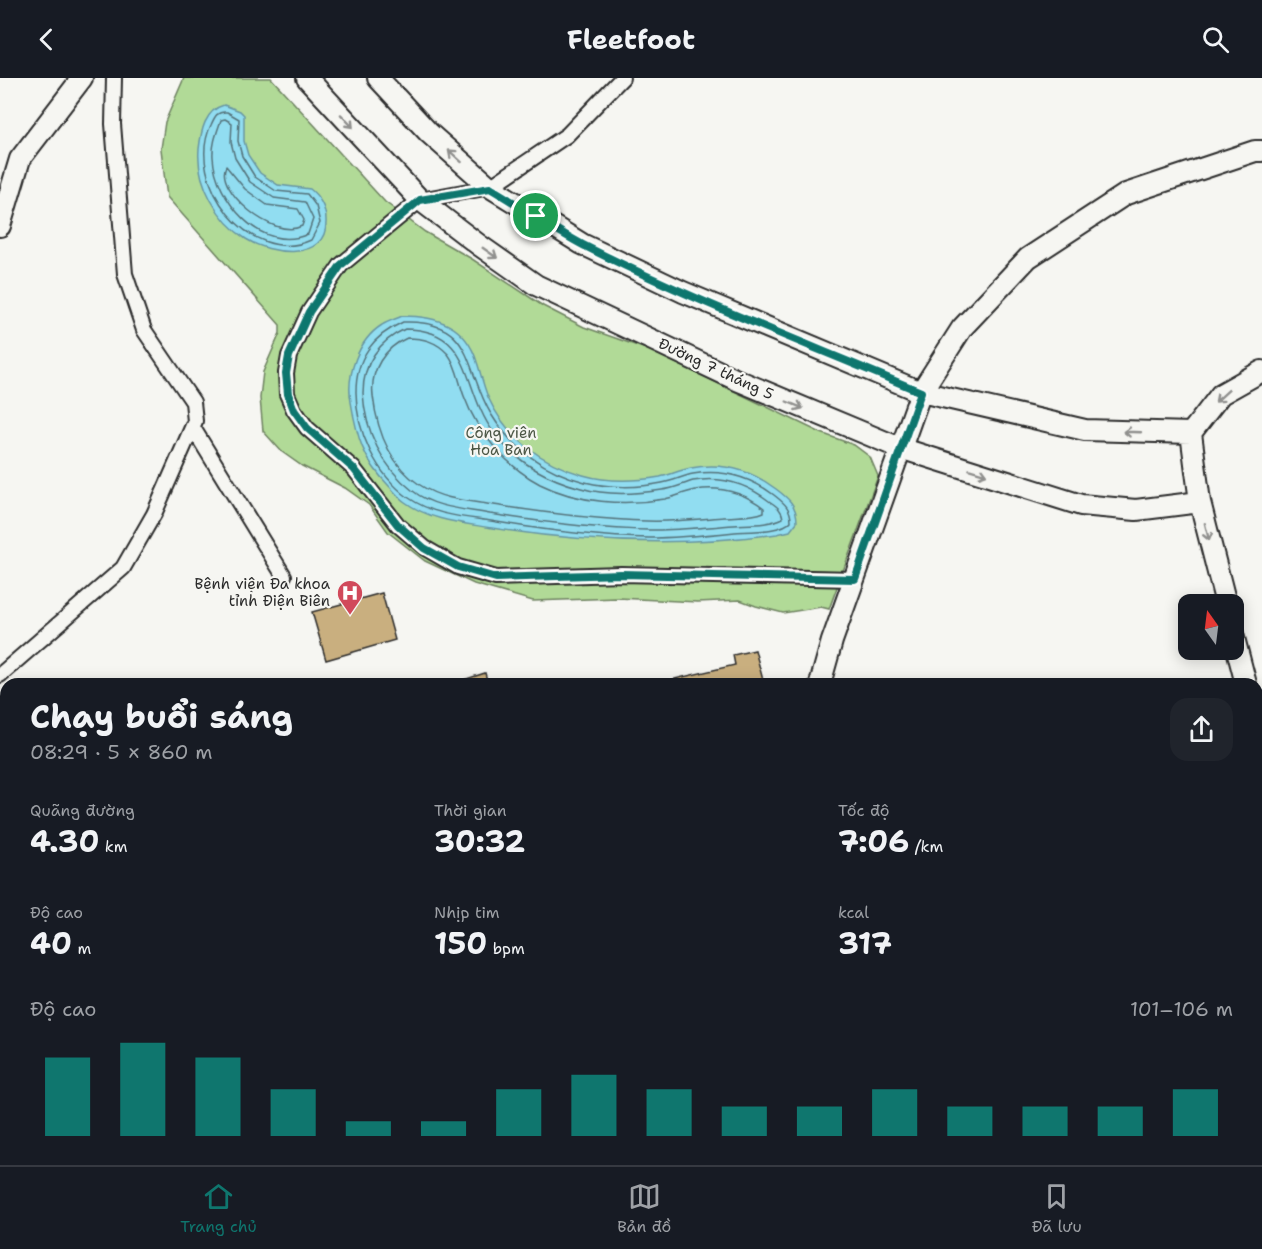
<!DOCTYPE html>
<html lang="vi">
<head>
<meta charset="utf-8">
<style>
	body { margin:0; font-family:"Shantell Sans",sans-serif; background:#20242c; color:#f1f3f6; height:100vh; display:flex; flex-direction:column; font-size:22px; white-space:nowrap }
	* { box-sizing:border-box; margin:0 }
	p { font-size:20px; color:#9ea1a6 }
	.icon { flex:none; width:33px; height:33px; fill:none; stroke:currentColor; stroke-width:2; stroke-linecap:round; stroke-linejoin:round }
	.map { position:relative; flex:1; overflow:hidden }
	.panel { position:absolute; left:0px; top:600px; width:1263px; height:488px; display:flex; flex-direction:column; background:#171b24; border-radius:18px 18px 0 0; box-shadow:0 3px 15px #0003 }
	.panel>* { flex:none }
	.needle { width:39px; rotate:346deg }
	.tools { position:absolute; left:1178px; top:516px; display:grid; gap:12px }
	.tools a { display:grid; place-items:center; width:66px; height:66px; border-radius:12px; background:#171b24; box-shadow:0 3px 15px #0003; font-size:30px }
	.pin { position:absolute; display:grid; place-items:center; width:51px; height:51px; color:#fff; margin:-26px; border:3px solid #fff; border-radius:50%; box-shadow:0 2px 6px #0007 }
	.round { display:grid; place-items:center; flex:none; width:63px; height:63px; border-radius:18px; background:#20242c }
	.overview { display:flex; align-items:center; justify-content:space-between; height:102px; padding:0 30px }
	h1 { font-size:33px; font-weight:700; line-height:45px }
	.metrics { display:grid; grid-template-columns:repeat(3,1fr); gap:9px; height:102px; padding:6px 30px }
	.metrics div { display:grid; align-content:center }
	.metrics b { font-size:30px; font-weight:700 }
	.metrics small { font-size:16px; font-weight:400 }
	.metrics p { font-size:16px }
	.chart { height:168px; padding:12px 30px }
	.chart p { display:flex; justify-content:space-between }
	.chart svg { width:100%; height:108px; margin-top:6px; stroke:#0f766e; stroke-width:6 }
	header { display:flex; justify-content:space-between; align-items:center; height:78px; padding:0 30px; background:#171b24; font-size:27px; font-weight:700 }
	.tabs { display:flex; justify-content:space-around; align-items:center; height:84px; border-top:2px solid #363941; background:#171b24; font-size:16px; color:#9ea1a6 }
	.tabs a { display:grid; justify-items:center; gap:3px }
	.tabs .current { color:#0f766e }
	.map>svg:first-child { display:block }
</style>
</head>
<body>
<header><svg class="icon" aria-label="back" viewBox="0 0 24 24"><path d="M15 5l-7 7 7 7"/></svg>Fleetfoot<svg class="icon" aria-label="search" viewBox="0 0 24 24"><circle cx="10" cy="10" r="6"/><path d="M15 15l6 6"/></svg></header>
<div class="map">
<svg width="1262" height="1087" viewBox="0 0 1262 1087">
	<rect width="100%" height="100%" fill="#f6f6f2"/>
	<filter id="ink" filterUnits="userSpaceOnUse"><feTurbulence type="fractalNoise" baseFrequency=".0167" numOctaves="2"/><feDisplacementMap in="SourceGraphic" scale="12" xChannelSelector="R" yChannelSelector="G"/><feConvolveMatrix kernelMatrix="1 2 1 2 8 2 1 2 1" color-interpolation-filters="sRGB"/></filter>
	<g filter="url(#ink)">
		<path fill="#b1da97" stroke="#6e8261" stroke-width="1.5" d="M184,0H271L385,124L425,154L472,181L543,228L584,249L649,272L821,355L854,367L870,379L878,398L829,531L821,529L783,535L756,528L740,522L698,524L618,520L533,523L474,506L425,483L388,454L369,427L345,410L302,388L282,374L263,353L260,320L263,294L280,255V247L167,119L161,71L165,44Z"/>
		<path fill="#91ddf1" stroke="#6896a2" stroke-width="1.5" d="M224,27L240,33L244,37V63L248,77L260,95L278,107L310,111C319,118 326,130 326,142C328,185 269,176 246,161C218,143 196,105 199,71C201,53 205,32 224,27Z
			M402,238C437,238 466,247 477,284C481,296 483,307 488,319C506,359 541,385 583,397C607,404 636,403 660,399C670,397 680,392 691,390C722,384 751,392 776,411C788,420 797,427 797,444L790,453L777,456C681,469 587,465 492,450C462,445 431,443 405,424C399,420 395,414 389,408C363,381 357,360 351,324C346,297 358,262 382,247C388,243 396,241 402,238Z"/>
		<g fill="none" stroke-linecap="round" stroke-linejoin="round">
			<path stroke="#54727a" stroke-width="1.5" d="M227,34L239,41L238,63L242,78L255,99L276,113L307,116L316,128L320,145L311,162C250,190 184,103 211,47C215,38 217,33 227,34Z
				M225,41L232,45L231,64L235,80L250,104L274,120L305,124L313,141L308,156C261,177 215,121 213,79C212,66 217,54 221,42Z
				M226,88L245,111L267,127L298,131L304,142L302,148C273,163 214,111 226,88Z
				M403,244C475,241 464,291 491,336C512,371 546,394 585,404C609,410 638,410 662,405C673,403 683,398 693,396C723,391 750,399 774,417C784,425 791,430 791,443C783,454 748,453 735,454C706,457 677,460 649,460C596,459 543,452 491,443C463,439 433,437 409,420C376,396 356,354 356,314C356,279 373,258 403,244Z
				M405,251C475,251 461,311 494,355C516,384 547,401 581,410C607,418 636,416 662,412C673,411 683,406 693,403C721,398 747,406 769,423C776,428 782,431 783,440C769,447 749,446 734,447C705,449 676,453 648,452C595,451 542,444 490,436C464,431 434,430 413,413C382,389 365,353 363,315C363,285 379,263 405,251Z
				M407,260C423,260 436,263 448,276C457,287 459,305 464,318C477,354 506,388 540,406C578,425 624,428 665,421C675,419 685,414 696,412C721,408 744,415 764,430V434C753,439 737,438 724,439C699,441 673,444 647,443C596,442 545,435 494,427C469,423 442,422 420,407C390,387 377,352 373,318C370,292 384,270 407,260Z"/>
		</g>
		<path fill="#c9af7f" stroke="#2b2b2b" stroke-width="1.5" d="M382,515L395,562L326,582L312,534Z
			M755,572L764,606H670V602L735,587L733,577Z
			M485,595L488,606H457V604Z"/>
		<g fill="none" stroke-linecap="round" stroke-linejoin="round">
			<g stroke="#2b2b2b" stroke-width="18">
				<path id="street" d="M622,0L567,57L490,109L420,122L341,187L309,234L289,278L286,295L287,316L294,332L307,350L354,391L398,447L425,470L458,489L496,500L621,496L855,501
					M193,350L284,498
					M0,597L123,490L154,436L195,343L193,324L144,252L125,196L113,46L114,0
					M290,1082L298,1087
					M380,1082L389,1087
					M570,1082L578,1087
					M763,1082L771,1087
					M1082,1087V1082"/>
			</g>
			<g stroke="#2b2b2b" stroke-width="24">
				<path id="secondary" d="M307,0L420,122L479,167L536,207L737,302L900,370L1081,427L1136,432L1200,424
					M378,0L429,55L490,109L582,166L683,214L921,314L1085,352L1191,355
					M0,148L20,81L82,0
					M1226,526L1200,424L1191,355L1221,316L1262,293
					M1233,556L1246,606
					M820,606L832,563L921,314L962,250L1028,180L1126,116L1255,73H1262
					M1257,650L1262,670
					M0,748L6,760
					M158,1087L162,1082
					M816,1087L817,1082"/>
			</g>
			<use href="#street" stroke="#f6f6f2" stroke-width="14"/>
			<use href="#secondary" stroke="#f6f6f2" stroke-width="20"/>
		</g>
		<defs><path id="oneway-shaft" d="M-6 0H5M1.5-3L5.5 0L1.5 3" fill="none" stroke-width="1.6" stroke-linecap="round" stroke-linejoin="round" transform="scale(1.5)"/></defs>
		<g stroke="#90908e">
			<use href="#oneway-shaft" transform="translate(347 43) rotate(47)"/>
			<use href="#oneway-shaft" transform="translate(455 78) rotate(-138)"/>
			<use href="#oneway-shaft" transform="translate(490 175) rotate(35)"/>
			<use href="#oneway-shaft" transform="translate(1222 318) rotate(138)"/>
			<use href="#oneway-shaft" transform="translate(795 327) rotate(23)"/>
			<use href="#oneway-shaft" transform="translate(1132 354) rotate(-178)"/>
			<use href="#oneway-shaft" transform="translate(978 394) rotate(17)"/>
			<use href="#oneway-shaft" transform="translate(1207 454) rotate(76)"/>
		</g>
	</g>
	<g fill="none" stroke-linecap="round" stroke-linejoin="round" filter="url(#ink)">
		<g stroke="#fff" stroke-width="12">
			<path id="route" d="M490,110C521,128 551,150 583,167C693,223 808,266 921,314L855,501L621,496L496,500L458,489L424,470L398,447L354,391L307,350L294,332L288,316L286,295L289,278L309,234L341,187L420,122Z"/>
		</g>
		<use href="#route" stroke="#0f766e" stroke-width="8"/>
	</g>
	<defs>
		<g id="hospital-pin" transform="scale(1.35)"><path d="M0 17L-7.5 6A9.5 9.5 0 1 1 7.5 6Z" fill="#d1495b" stroke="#f6f6f2"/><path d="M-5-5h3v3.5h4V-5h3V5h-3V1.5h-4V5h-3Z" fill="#fff"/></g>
	</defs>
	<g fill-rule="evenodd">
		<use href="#hospital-pin" x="350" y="515"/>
	</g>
	<g text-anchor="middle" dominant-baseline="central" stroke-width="4.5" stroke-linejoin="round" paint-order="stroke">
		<g font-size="15" fill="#2b2b2b" stroke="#f6f6f2">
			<text transform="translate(716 291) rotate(25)">Đường 7 tháng 5</text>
		</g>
		<g font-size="15" fill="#4c5746" stroke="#f6f6f2">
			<text x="501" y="355">Công viên<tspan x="501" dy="17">Hoa Ban</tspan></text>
		</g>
		<g font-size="15" fill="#2b2b2b" stroke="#f6f6f2" text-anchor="end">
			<text x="330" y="506">Bệnh viện Đa khoa<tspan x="330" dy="17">tỉnh Điện Biên</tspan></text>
		</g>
	</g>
</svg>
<div class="tools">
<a><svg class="needle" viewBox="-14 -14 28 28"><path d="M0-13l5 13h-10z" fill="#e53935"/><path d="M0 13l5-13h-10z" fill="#9ea1a6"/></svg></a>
</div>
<div class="pin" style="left:536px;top:138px;background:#1e9e55"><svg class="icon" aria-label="arrive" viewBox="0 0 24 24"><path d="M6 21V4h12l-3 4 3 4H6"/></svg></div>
<section class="panel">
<div class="overview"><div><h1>Chạy buổi sáng</h1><p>08:29 · 5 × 860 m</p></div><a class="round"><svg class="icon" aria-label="share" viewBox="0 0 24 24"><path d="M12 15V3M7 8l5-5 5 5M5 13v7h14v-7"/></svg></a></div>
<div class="metrics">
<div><p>Quãng đường</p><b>4.30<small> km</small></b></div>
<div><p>Thời gian</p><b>30:32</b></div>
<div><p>Tốc độ</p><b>7:06<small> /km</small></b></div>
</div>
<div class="metrics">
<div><p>Độ cao</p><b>40<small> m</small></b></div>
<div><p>Nhịp tim</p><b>150<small> bpm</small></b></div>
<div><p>kcal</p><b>317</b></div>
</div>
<div class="chart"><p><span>Độ cao</span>101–106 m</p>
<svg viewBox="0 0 160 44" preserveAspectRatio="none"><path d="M5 44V12M15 44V6M25 44V12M35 44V25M45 44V38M55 44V38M65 44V25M75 44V19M85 44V25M95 44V32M105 44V32M115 44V25M125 44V32M135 44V32M145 44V32M155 44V25"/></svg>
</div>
</section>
</div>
<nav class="tabs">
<a class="current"><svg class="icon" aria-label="home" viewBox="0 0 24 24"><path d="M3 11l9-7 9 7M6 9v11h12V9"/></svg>Trang chủ</a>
<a><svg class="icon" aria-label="map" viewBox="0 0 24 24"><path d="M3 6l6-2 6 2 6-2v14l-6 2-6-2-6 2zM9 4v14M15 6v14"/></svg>Bản đồ</a>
<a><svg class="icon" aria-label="saved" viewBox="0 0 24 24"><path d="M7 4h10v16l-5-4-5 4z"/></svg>Đã lưu</a>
</nav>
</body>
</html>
